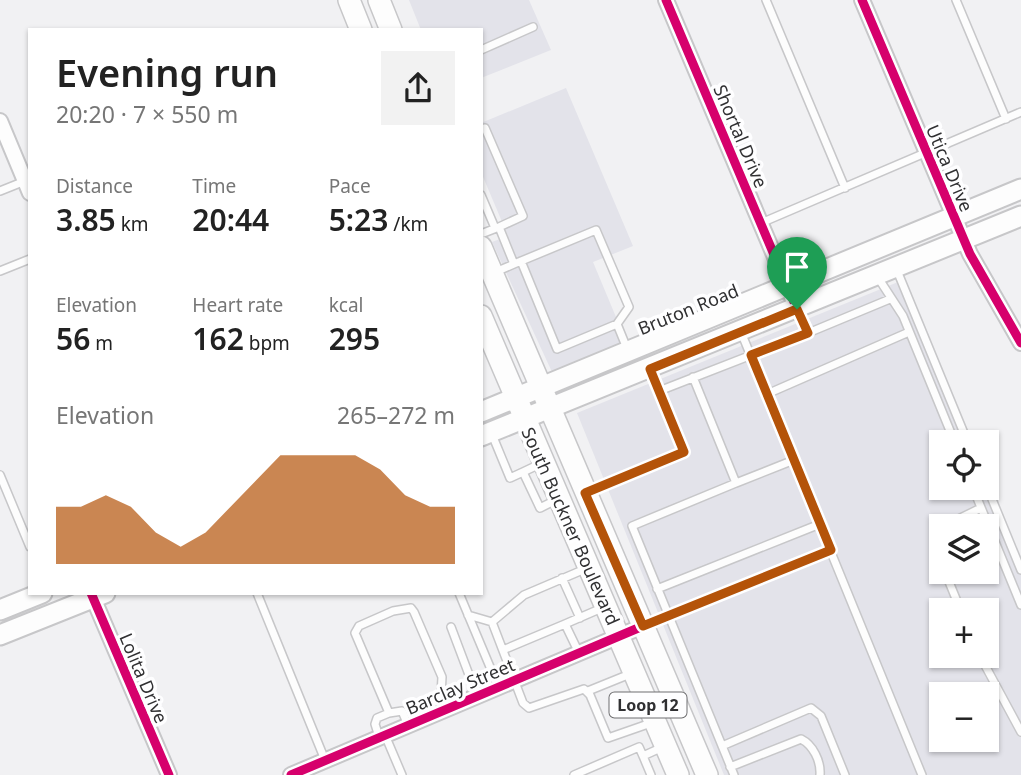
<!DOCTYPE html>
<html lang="en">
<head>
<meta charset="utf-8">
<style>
	body { margin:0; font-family:"Noto Sans",sans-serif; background:#f2f2f2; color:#222; height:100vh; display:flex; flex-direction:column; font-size:26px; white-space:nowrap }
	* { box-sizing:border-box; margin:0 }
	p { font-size:23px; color:#767676 }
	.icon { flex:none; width:38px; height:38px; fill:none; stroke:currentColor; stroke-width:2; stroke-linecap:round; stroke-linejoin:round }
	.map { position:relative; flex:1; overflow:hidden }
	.details { position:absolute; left:28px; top:28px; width:455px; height:567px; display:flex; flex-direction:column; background:#fff; border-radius:0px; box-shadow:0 2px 5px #0004 }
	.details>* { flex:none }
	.fabs { position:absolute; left:929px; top:430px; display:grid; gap:14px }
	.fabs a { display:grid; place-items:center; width:70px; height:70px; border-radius:0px; background:#fff; box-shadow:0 2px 5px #0004; font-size:35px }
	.pin { position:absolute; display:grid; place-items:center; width:60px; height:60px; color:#fff; margin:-72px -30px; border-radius:50% 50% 50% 0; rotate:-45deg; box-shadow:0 0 7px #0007 }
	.pin .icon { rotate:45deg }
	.round { display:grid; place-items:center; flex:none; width:74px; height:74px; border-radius:0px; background:#f2f2f2 }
	.headline { display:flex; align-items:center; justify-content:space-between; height:119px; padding:0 28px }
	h1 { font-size:38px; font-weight:600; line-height:52px }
	.figures { display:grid; grid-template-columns:repeat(3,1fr); gap:10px; height:119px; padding:7px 28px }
	.figures div { display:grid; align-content:center }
	.figures b { font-size:30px; font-weight:600 }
	.figures small { font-size:19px; font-weight:400 }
	.figures p { font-size:19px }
	.chart { height:196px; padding:14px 28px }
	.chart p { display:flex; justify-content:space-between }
	.chart svg { width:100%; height:126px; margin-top:7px; fill:#b45309; opacity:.7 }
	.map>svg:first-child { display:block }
</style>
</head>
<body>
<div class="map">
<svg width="1021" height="775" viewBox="0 0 1021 775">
	<rect width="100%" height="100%" fill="#f1f1f3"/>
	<path fill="#e3e3ea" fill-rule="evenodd" d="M409,0H529L551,50L481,78V30H421Z
		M566,88L633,246L593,262L626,341L552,372L492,242L508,236L481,172V123Z
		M903,280L969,443H942V488H987L1021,570V775H724L577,413ZM942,527H987V572H942ZM942,611H987V656H942ZM942,695H987V740H942Z"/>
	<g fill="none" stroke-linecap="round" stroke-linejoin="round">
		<g stroke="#c7c7c9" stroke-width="10">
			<path id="lane" d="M766,0L845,188
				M956,0L1006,119
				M481,50L533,27
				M481,129L485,128L523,216L499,227
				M0,191L25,181
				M481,195L495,228
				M761,223L1021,112
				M481,234L499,227L514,264L596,230L629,307L617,324L628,351
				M521,261L557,349L617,324
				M896,268L968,443
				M0,271L30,259
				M493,273L514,264
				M877,276L903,316L955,443
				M741,332L922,775
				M808,333L890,299
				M693,377L736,483L632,526L734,775
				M659,391L808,333L798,310
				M767,394L909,332
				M491,432L510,478L523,472
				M540,464L523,472L540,508L558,499
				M0,475L30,547
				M736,483L794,460
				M987,487L1021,570
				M973,488L1021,605
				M590,491L684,452L651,370
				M942,527L981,508
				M942,527L936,542L942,564
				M585,569L524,595L492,622L523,703L529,708L584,689L590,695L608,738L651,723
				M945,572L961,611
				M562,578L580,618
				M657,589L820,524
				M257,593L325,760
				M459,593L498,686
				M468,615L492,622
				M647,624L831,550
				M451,627L477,696
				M503,650L565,624
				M579,653L565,624L602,608
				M980,656L1021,732
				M588,691L630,674
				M389,713L402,711L408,725
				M385,735L402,775
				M379,737L375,724L377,718L389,713L355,633L359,626L393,611L411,608L414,612L442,677L441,695L446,709
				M722,746L811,708L821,716L845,775
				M643,756L651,775
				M730,767L801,739C813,745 821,761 820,775
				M574,775L639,747L643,756L665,746"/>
		</g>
		<g stroke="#c7c7c9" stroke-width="18">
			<path id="street" d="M666,0L797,309
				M862,0L970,254L1021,343
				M0,121L30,193
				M91,593L169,775
				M291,775L643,626"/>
		</g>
		<g stroke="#c7c7c9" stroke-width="23">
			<path id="secondary" d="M481,412L1021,189
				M481,436L1021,216
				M0,610L42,593
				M0,635L105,593"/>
		</g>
		<g stroke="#c7c7c9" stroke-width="24">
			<path id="primary" d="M349,0L361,30
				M379,0L391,30
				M481,247L707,775
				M481,316L678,775"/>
		</g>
		<use href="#lane" stroke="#fdfdfd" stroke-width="7"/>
		<use href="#street" stroke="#fdfdfd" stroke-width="14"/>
		<use href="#secondary" stroke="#fdfdfd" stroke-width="19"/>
		<use href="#primary" stroke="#fdfdfd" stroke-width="21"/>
		<g stroke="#fefeff" stroke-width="13">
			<path id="cycleway" d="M666,0L797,309
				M862,0L970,254L1021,343
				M91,593L169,775
				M291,775L643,626"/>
		</g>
		<use href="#cycleway" stroke="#d6006c" stroke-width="9"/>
	</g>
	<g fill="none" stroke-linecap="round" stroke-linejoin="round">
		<g stroke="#fff" stroke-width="14">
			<path id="route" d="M797,309L808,333L751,355L831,550L643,626L585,493L684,452L650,369Z"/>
		</g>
		<use href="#route" stroke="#b45309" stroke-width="9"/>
	</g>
	<g text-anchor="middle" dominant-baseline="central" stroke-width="7" stroke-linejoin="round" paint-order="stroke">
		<rect fill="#fefeff" stroke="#6e6e70" stroke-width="2" x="609.5" y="692.5" width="77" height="25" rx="5"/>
		<g font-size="16" font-weight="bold" fill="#303032">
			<text x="648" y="705">Loop 12</text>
		</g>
		<g font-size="18" fill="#303032" stroke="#fefeff">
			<text transform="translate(741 136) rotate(67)">Shortal Drive</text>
			<text transform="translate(950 168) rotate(67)">Utica Drive</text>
			<text transform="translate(688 309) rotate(-22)">Bruton Road</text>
			<text transform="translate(571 526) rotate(66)">South Buckner Boulevard</text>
			<text transform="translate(144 678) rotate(67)">Lolita Drive</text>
			<text transform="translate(460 686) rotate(-23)">Barclay Street</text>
		</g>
	</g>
</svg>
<div class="fabs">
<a><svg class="icon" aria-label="locate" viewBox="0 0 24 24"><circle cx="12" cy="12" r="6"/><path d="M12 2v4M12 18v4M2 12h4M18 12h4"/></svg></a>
<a><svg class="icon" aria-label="layers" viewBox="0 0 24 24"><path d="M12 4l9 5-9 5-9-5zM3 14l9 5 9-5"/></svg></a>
<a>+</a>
<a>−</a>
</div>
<div class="pin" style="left:797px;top:309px;background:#1e9e55"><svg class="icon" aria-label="arrive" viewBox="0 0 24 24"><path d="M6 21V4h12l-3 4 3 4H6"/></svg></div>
<section class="details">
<div class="headline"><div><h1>Evening run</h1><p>20:20 · 7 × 550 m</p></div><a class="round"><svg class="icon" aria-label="share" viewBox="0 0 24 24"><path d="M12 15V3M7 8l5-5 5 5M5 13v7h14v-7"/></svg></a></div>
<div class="figures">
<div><p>Distance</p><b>3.85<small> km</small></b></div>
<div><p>Time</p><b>20:44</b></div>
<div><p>Pace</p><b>5:23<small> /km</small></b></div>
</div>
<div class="figures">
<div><p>Elevation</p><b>56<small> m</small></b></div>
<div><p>Heart rate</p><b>162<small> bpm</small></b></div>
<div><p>kcal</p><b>295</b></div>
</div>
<div class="chart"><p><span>Elevation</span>265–272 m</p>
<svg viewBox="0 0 160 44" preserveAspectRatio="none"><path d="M0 44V24L10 24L20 20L30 24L40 33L50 38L60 33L70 24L80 15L90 6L100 6L110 6L120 6L130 11L140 20L150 24L160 24V44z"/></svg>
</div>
</section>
</div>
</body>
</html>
